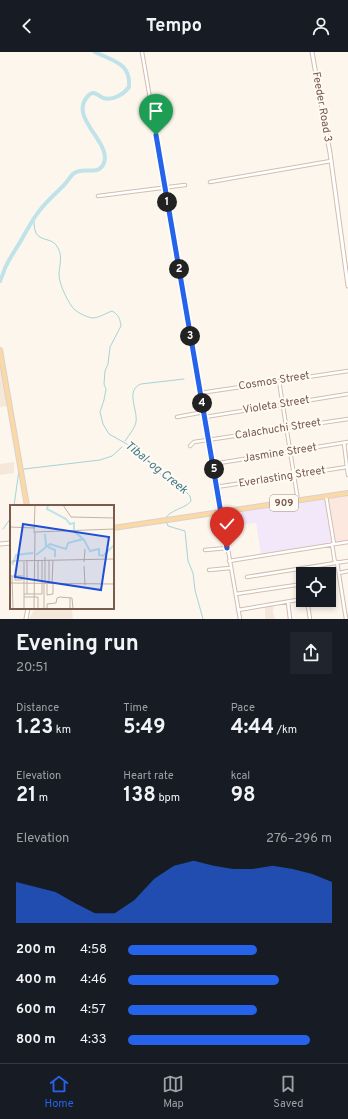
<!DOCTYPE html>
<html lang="en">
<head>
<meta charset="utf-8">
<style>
	body { margin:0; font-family:Overpass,sans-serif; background:#20242c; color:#f1f3f6; height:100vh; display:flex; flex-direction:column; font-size:15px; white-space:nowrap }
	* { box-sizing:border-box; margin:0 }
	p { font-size:13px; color:#9ea1a6 }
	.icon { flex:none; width:22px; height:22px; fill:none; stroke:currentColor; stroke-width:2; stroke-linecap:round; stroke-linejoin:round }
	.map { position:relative; height:567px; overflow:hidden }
	.details { display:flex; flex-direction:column; background:#171b24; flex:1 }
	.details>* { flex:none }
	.buttons { position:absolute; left:296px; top:515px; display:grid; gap:8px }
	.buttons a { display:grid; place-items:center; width:40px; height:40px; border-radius:0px; background:#171b24; box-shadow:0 2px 6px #0003; font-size:20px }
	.pin { position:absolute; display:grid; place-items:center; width:34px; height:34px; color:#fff; margin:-41px -17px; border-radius:50% 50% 50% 0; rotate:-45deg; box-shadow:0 0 4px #0007 }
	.pin .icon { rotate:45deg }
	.km { position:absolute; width:20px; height:20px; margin:-10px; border-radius:50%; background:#222; color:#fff; font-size:11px; line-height:20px; text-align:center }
	.round { display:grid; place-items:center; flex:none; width:42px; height:42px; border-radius:0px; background:#20242c }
	.head { display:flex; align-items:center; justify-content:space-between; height:68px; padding:0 16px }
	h1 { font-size:22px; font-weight:700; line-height:30px }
	.stats { display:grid; grid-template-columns:repeat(3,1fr); gap:6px; height:68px; padding:4px 16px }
	.stats div { display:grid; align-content:center }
	.stats b { font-size:20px; font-weight:700 }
	.stats small { font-size:11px; font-weight:400 }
	.stats p { font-size:11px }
	.chart { height:112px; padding:8px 16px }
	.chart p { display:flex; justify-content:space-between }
	.chart svg { width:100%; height:72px; margin-top:4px; fill:#2563eb; opacity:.7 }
	ul { padding:0 16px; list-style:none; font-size:13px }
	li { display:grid; grid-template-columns:64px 48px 1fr; align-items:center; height:30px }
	li i { height:10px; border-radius:5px; background:#2563eb }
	header { display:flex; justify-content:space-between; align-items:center; height:52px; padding:0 16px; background:#171b24; font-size:18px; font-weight:700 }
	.tabs { display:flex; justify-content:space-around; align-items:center; height:56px; border-top:1px solid #363941; background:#171b24; font-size:11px; color:#9ea1a6 }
	.tabs a { display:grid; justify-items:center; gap:2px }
	.tabs .selected { color:#2563eb }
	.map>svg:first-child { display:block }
</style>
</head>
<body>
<header><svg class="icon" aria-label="back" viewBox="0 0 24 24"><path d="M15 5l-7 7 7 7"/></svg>Tempo<svg class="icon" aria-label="person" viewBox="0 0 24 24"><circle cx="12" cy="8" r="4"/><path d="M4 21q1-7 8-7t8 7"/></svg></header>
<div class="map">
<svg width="348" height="567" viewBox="0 0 348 567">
	<rect width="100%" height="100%" fill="#fdf6ec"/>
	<path fill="#f5e8da" d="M0,305L8,354L0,355Z
		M14,410V421L0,423V412Z
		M274,553L273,560L275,567H265V555Z
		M35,556H72L73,567H29Z"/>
	<path fill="#fde8e0" d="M348,443V489L335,491L328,446Z"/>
	<path fill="#f3e8fa" d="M325,446L332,491L261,503L256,471L231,474L228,461Z"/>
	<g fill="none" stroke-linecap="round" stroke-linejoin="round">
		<path stroke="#a5d3da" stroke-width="1" d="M34,166C34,171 34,177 36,181C41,190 53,185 58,196C63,205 59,214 59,223C59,232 69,253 75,258C80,262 87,265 92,266C99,266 106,261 112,259C119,263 120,267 121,274L110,295L108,312L105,319L104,332L106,337L104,348L100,360L103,372L109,382L134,396L144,405L153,417L169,428L173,433L185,439L190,444L191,449C185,457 169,458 166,466
			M125,389C129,383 135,376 136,370C138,358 125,338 141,332L184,327
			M24,417L100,408L112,404L122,395
			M14,454L19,418
			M166,469L168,474L185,479L188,509L193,521L195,538L203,567
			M3,477L11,466"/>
		<path stroke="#bfe3e8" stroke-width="4" d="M0,229C3,223 4,217 7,212C12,202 19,193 24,183C29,175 34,165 40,158C46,150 54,143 61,136C66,132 69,126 73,122C82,114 97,124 103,113C115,92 67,66 88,44C94,37 98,44 103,46C113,49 124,42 129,35C131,11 113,9 95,0"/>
		<g stroke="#d1beb0" stroke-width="4.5">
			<path id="minor" d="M142,0L240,567
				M210,130L331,109
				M98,144L185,133
				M279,329L298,449
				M200,341L348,319
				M177,365L204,360
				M205,365L348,342
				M344,391L348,423
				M190,394L194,390L348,367
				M213,412L348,390
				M216,435L347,415
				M326,444L334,492
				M332,492L335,511
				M205,498L227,496
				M229,509L348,490
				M337,510L346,567
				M302,517L303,524
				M209,518L230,516
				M339,521L348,519
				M247,525L348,509
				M236,542L303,532
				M307,548L310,567
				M288,550L290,567
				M238,558L303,547"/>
		</g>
		<g stroke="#d1beb0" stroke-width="5">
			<path id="tertiary" d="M312,0L330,101L348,234
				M0,492L11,491
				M26,567L28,556"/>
		</g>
		<g stroke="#dad1cd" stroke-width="6">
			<path id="primary" d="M0,298L27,454
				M113,476L348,441"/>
		</g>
		<use href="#minor" stroke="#fff" stroke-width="2.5"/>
		<use href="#tertiary" stroke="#fff" stroke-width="3"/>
		<use href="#primary" stroke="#fbd9a5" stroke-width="4"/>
	</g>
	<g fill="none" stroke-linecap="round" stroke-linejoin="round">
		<g stroke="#fff" stroke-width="8">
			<path id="route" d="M156,83L227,496"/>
		</g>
		<use href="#route" stroke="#2563eb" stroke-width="5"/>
	</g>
	<g text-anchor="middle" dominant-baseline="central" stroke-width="4" stroke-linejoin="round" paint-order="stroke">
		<rect fill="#fffaf3" stroke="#a28b7f" stroke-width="1" x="270" y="443" width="28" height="16" rx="3"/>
		<g font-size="10" font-weight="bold" fill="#7a5c4d">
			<text x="284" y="451">909</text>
		</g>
		<g font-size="11" fill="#7a5c4d" stroke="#fffaf3">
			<text transform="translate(322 55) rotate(80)">Feeder Road 3</text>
			<text transform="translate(274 329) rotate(-9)">Cosmos Street</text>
			<text transform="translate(276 353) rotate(-9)">Violeta Street</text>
			<text transform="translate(278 377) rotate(-9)">Calachuchi Street</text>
			<text transform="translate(280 401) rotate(-9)">Jasmine Street</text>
			<text transform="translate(282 425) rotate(-9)">Everlasting Street</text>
		</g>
		<g font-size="12" font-style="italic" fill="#437c86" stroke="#fffaf3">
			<text transform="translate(156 416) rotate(39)">Tibal-og Creek</text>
		</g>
	</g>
	<g transform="translate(10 453)">
		<rect width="104" height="104" fill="#fdf6ec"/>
		<path fill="none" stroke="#bfe3e8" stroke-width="2" d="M38,0L37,4L56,14L60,19L64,18V26L74,35L80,46L89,44V50L93,51L104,40M35,29L36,41M38,42L45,45V52M26,50L40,39L56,44L58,38L73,34M0,56L3,59L6,50L23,48"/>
		<path fill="none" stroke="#c5b3a7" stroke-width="1" d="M53,0L61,12L104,13M0,22L25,23M24,28L25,0M35,52V79M17,55V89M28,55V75M39,55V79M2,56L104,54M14,57V104M74,57L75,44M74,61L75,80M0,71H13M2,71L3,104M5,71V75H12V72M0,78L104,79M37,79V90L43,89V79M42,79L43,55M14,89H32V55M14,92H28V104M60,93V103L63,104M24,104L25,27L104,24M34,104V79M37,104V99L46,98L47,93L50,92L62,93L63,104"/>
		<path fill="#1d4ed8" fill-opacity="0.15" stroke="#1d4ed8" stroke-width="2" d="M13,19L99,32L91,85L5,72Z"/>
		<rect width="104" height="104" fill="none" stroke="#7a5c4d" stroke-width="2"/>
	</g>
</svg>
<div class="buttons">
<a><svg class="icon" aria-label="locate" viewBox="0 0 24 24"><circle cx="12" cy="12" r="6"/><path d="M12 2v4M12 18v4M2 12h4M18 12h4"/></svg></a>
</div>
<div class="pin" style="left:156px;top:83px;background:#1e9e55"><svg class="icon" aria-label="arrive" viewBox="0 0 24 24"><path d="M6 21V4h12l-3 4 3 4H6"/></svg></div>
<div class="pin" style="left:227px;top:496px;background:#d93025"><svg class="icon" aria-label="check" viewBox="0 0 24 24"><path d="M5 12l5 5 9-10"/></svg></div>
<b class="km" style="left:167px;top:150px">1</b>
<b class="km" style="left:179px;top:217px">2</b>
<b class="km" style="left:190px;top:284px">3</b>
<b class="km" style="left:202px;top:351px">4</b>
<b class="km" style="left:214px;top:417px">5</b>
</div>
<section class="details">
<div class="head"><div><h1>Evening run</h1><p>20:51</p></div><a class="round"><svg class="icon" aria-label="share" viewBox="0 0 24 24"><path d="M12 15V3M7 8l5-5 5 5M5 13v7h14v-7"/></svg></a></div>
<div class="stats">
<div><p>Distance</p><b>1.23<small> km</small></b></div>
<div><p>Time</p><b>5:49</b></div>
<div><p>Pace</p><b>4:44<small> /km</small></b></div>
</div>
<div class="stats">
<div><p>Elevation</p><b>21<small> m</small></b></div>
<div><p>Heart rate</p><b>138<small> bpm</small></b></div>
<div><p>kcal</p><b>98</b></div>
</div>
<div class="chart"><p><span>Elevation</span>276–296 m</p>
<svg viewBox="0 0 160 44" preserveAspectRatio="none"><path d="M0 44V19L10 22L20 25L30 32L40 38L50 38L60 30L70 17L80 9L90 6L100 9L110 11L120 11L130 9L140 11L150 14L160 19V44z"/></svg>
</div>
<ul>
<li><b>200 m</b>4:58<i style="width:63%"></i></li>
<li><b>400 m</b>4:46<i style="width:74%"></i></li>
<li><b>600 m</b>4:57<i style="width:63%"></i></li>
<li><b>800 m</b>4:33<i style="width:89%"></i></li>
</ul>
</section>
<nav class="tabs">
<a class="selected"><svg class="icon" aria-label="home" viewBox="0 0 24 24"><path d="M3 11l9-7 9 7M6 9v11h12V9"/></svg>Home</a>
<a><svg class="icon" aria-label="map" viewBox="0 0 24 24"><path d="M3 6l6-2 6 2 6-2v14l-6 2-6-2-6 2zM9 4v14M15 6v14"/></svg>Map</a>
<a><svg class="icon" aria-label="saved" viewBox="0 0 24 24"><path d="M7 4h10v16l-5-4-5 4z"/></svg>Saved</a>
</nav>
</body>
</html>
